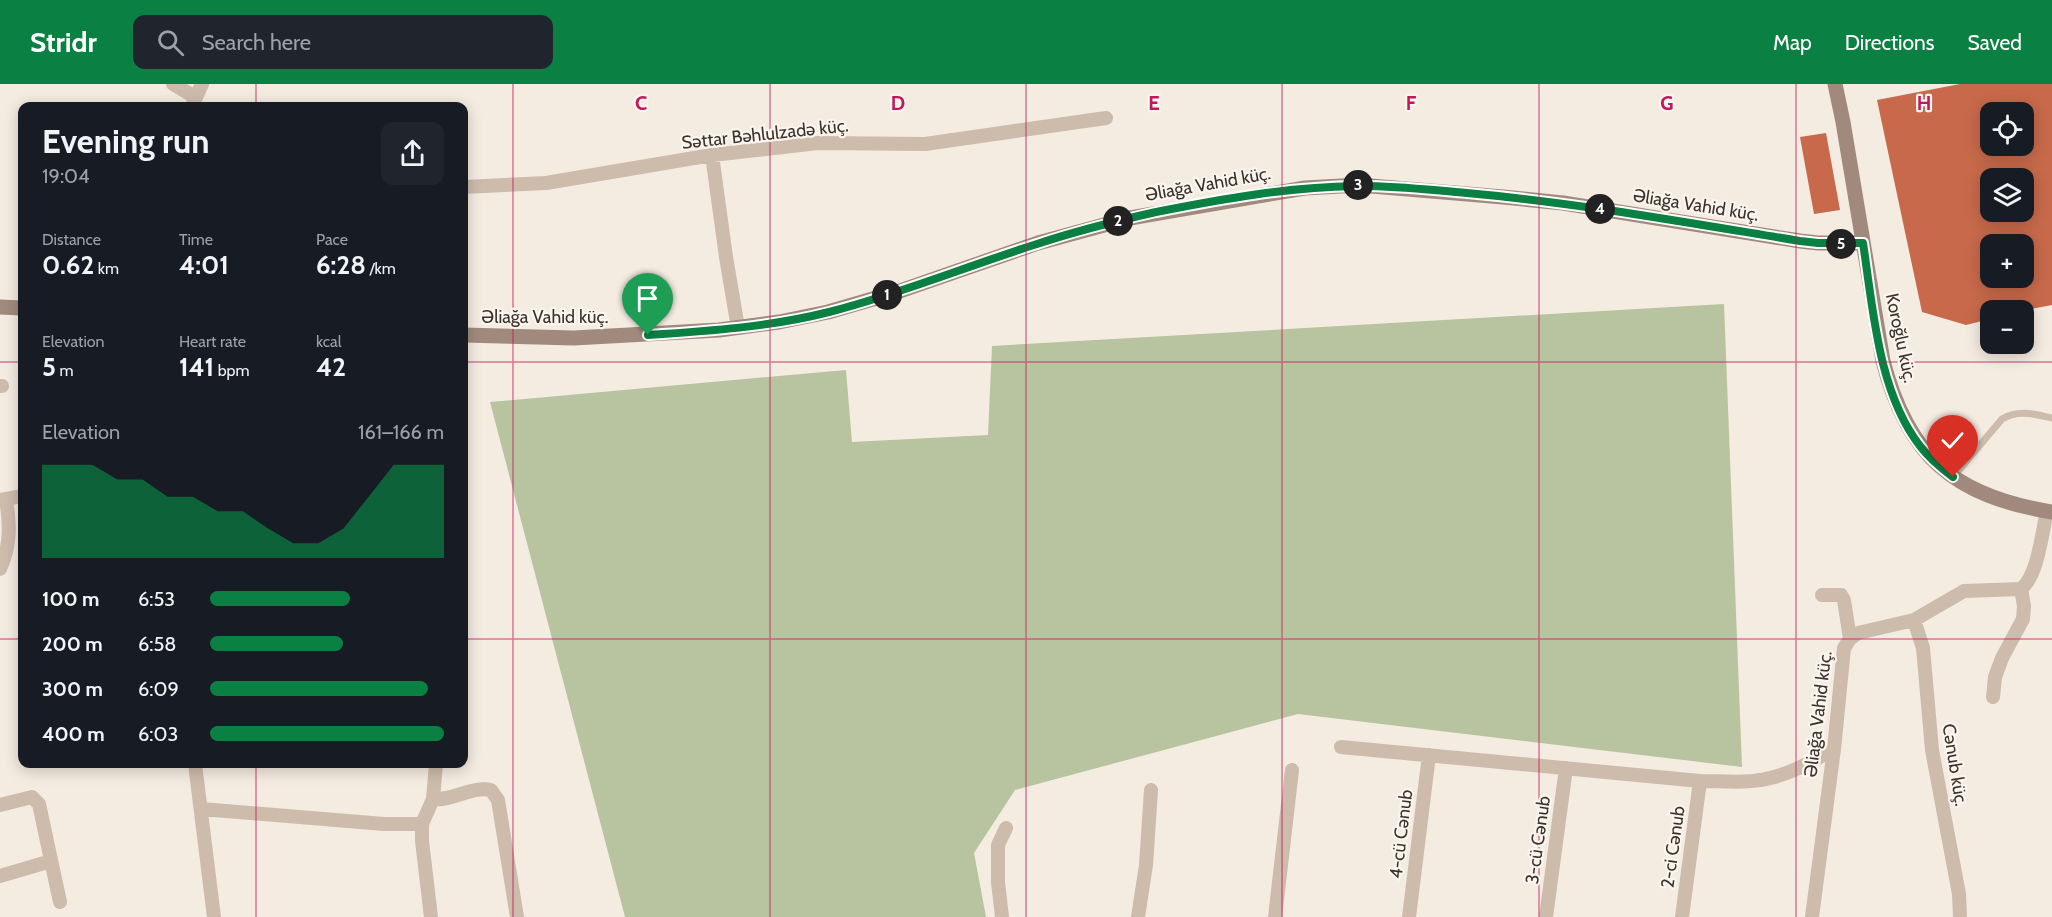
<!DOCTYPE html>
<html lang="en">
<head>
<meta charset="utf-8">
<style>
	body { margin:0; font-family:Cabin,sans-serif; background:#20242c; color:#f1f3f6; height:100vh; display:flex; flex-direction:column; font-size:22px; white-space:nowrap }
	* { box-sizing:border-box; margin:0 }
	p { font-size:20px; color:#9ea1a6 }
	.icon { flex:none; width:33px; height:33px; fill:none; stroke:currentColor; stroke-width:2; stroke-linecap:round; stroke-linejoin:round }
	.map { position:relative; flex:1; overflow:hidden }
	.drawer { position:absolute; left:18px; top:18px; width:450px; height:666px; display:flex; flex-direction:column; background:#171b24; border-radius:12px; box-shadow:0 3px 15px #0003 }
	.drawer>* { flex:none }
	.buttons { position:absolute; left:1980px; top:18px; display:grid; gap:12px }
	.buttons a { display:grid; place-items:center; width:54px; height:54px; border-radius:12px; background:#171b24; box-shadow:0 3px 15px #0003; font-size:30px }
	.pin { position:absolute; display:grid; place-items:center; width:51px; height:51px; color:#fff; margin:-62px -26px; border-radius:50% 50% 50% 0; rotate:-45deg; box-shadow:0 0 6px #0007 }
	.pin .icon { rotate:45deg }
	.km { position:absolute; width:30px; height:30px; margin:-15px; border-radius:50%; background:#222; color:#fff; font-size:16px; line-height:30px; text-align:center }
	.round { display:grid; place-items:center; flex:none; width:63px; height:63px; border-radius:12px; background:#20242c }
	.head { display:flex; align-items:center; justify-content:space-between; height:102px; padding:0 24px }
	h1 { font-size:33px; font-weight:800; line-height:45px }
	.metrics { display:grid; grid-template-columns:repeat(3,1fr); gap:9px; height:102px; padding:6px 24px }
	.metrics div { display:grid; align-content:center }
	.metrics b { font-size:26px; font-weight:800 }
	.metrics small { font-size:16px; font-weight:400 }
	.metrics p { font-size:16px }
	.chart { height:168px; padding:12px 24px }
	.chart p { display:flex; justify-content:space-between }
	.chart svg { width:100%; height:108px; margin-top:6px; fill:#0b8043; opacity:.7 }
	ul { padding:0 24px; list-style:none; font-size:20px }
	li { display:grid; grid-template-columns:96px 72px 1fr; align-items:center; height:45px }
	li i { height:15px; border-radius:8px; background:#0b8043 }
	header { display:flex; align-items:center; gap:36px; box-sizing:border-box; height:84px; padding:0 30px; background:#0b8043; color:#fff }
	header strong { font-size:28px }
	nav { display:flex; gap:33px; margin-inline-start:auto; font-size:21px }
	.search { width:420px; height:54px; background:#20242c; display:flex; align-items:center; gap:15px; box-sizing:border-box; padding:0 21px; border-radius:12px; color:#9ea1a6; font-size:22px }
	.map>svg:first-child { display:block }
</style>
</head>
<body>
<header>
<strong>Stridr</strong>
<div class="search"><svg class="icon" aria-label="search" viewBox="0 0 24 24"><circle cx="10" cy="10" r="6"/><path d="M15 15l6 6"/></svg>Search here</div>
<nav><a>Map</a><a>Directions</a><a>Saved</a></nav>
</header>
<div class="map">
<svg width="2052" height="833" viewBox="0 0 2052 833">
	<rect width="100%" height="100%" fill="#f4ebe1"/>
	<path fill="#b8c4a0" d="M1724,220L1742,683L1298,630L1015,706L974,769L986,833H625L490,318L846,286L852,358L988,351L992,262Z"/>
	<path fill="#c8694b" fill-rule="evenodd" d="M1960,0H2052V221L2026,226H1990V235L1966,241L1922,228L1877,16ZM1990,28H2024V62H1990ZM1990,94H2024V128H1990ZM1990,160H2024V194H1990Z
		M1826,49L1840,126L1814,130L1800,53Z"/>
	<g fill="none" stroke-linecap="round" stroke-linejoin="round">
		<path stroke="#cdbbac" stroke-width="7" d="M1953,393L2002,335C2019,325 2034,330 2052,334"/>
		<path stroke="#cdbbac" stroke-width="14" d="M173,0L195,13
			M192,22L202,0
			M712,71L726,173L738,244
			M464,103L546,99L712,71L818,59L925,60L1106,34
			M0,302H2
			M0,416L22,412
			M0,485C11,461 10,440 6,415
			M1822,511H1841L1844,516L1850,555
			M1914,536L1923,564L1932,666L1959,810L1960,833
			M1993,613L1995,593L2002,574L2023,535L2024,522L2021,505
			M1341,663L1700,697C1723,697 1748,700 1770,694C1793,689 1814,676 1834,665
			M195,680L214,833
			M433,715C453,717 471,702 491,706L498,716L517,833
			M0,721L32,713L39,720L60,818
			M201,725L384,740H422
			M0,792L51,777
			M431,833L422,757V740L433,715L436,680
			M1002,833L998,798V761L1006,744
			M1138,833L1146,781L1151,706
			M1275,833L1292,686
			M1409,833L1429,671
			M1546,833L1566,684
			M1682,833L1700,697
			M1812,833L1834,665L1844,564L1850,555L1858,549L1914,536L1964,507L2021,505C2038,492 2042,448 2047,427"/>
		<path stroke="#a18a7d" stroke-width="15" d="M1835,0L1843,38L1883,277C1908,373 1954,412 2052,428
			M0,223L22,224
			M464,251L574,254L719,246L779,238L828,228L897,208L1038,159L1130,134L1305,104L1359,101L1503,113L1563,119L1800,157L1818,159H1863"/>
	</g>
	<g fill="none" stroke-linecap="round" stroke-linejoin="round">
		<g stroke="#fff" stroke-width="12">
			<path id="route" d="M648,251C709,247 770,243 829,228C900,210 967,182 1037,160C1076,147 1116,137 1156,128C1222,115 1289,103 1355,102C1392,101 1430,106 1467,109C1579,119 1690,139 1800,157L1818,159H1863C1873,224 1878,308 1920,362C1929,374 1941,384 1953,393"/>
		</g>
		<use href="#route" stroke="#0b8043" stroke-width="8"/>
	</g>
	<path fill="none" stroke="#c2185b" stroke-width="1.5" stroke-opacity="0.55" d="M256,0V22M513,0V833M770,0V833M1026,0V833M1282,0V833M1539,0V833M1796,0V833M0,278H22M464,278H2052M0,555H22M464,555H2052M256,680V833"/>
	<g text-anchor="middle" dominant-baseline="central" stroke-width="4.5" stroke-linejoin="round" paint-order="stroke">
		<g font-size="18" fill="#3b302b" stroke="#fbf5ee">
			<text transform="translate(765 50) rotate(-6)">Səttar Bəhlulzadə küç.</text>
			<text transform="translate(1208 100) rotate(-10)">Əliağa Vahid küç.</text>
			<text transform="translate(1696 121) rotate(9)">Əliağa Vahid küç.</text>
			<text x="545" y="233">Əliağa Vahid küç.</text>
			<text transform="translate(1901 254) rotate(78)">Koroğlu küç.</text>
			<text transform="translate(1818 630) rotate(-83)">Əliağa Vahid küç.</text>
			<text transform="translate(1955 681) rotate(81)">Cənub küç.</text>
			<text transform="translate(1401 750) rotate(-83)">4-cü Cənub</text>
			<text transform="translate(1538 756) rotate(-82)">3-cü Cənub</text>
			<text transform="translate(1673 763) rotate(-82)">2-ci Cənub</text>
		</g>
	</g>
	<g font-size="20" text-anchor="middle" font-weight="bold" fill="#c2185b" stroke="#fbf5ee" stroke-width="4.5" stroke-linejoin="round" paint-order="stroke">
		<text x="641" y="26">C</text>
		<text x="898" y="26">D</text>
		<text x="1154" y="26">E</text>
		<text x="1411" y="26">F</text>
		<text x="1667" y="26">G</text>
		<text x="1924" y="26">H</text>
	</g>
</svg>
<div class="buttons">
<a><svg class="icon" aria-label="locate" viewBox="0 0 24 24"><circle cx="12" cy="12" r="6"/><path d="M12 2v4M12 18v4M2 12h4M18 12h4"/></svg></a>
<a><svg class="icon" aria-label="layers" viewBox="0 0 24 24"><path d="M12 4l9 5-9 5-9-5zM3 14l9 5 9-5"/></svg></a>
<a>+</a>
<a>−</a>
</div>
<div class="pin" style="left:648px;top:251px;background:#1e9e55"><svg class="icon" aria-label="arrive" viewBox="0 0 24 24"><path d="M6 21V4h12l-3 4 3 4H6"/></svg></div>
<div class="pin" style="left:1953px;top:393px;background:#d93025"><svg class="icon" aria-label="check" viewBox="0 0 24 24"><path d="M5 12l5 5 9-10"/></svg></div>
<b class="km" style="left:887px;top:211px">1</b>
<b class="km" style="left:1118px;top:137px">2</b>
<b class="km" style="left:1358px;top:101px">3</b>
<b class="km" style="left:1600px;top:125px">4</b>
<b class="km" style="left:1841px;top:160px">5</b>
<section class="drawer">
<div class="head"><div><h1>Evening run</h1><p>19:04</p></div><a class="round"><svg class="icon" aria-label="share" viewBox="0 0 24 24"><path d="M12 15V3M7 8l5-5 5 5M5 13v7h14v-7"/></svg></a></div>
<div class="metrics">
<div><p>Distance</p><b>0.62<small> km</small></b></div>
<div><p>Time</p><b>4:01</b></div>
<div><p>Pace</p><b>6:28<small> /km</small></b></div>
</div>
<div class="metrics">
<div><p>Elevation</p><b>5<small> m</small></b></div>
<div><p>Heart rate</p><b>141<small> bpm</small></b></div>
<div><p>kcal</p><b>42</b></div>
</div>
<div class="chart"><p><span>Elevation</span>161–166 m</p>
<svg viewBox="0 0 160 44" preserveAspectRatio="none"><path d="M0 44V6L10 6L20 6L30 12L40 12L50 19L60 19L70 25L80 25L90 32L100 38L110 38L120 32L130 19L140 6L150 6L160 6V44z"/></svg>
</div>
<ul>
<li><b>100 m</b>6:53<i style="width:60%"></i></li>
<li><b>200 m</b>6:58<i style="width:57%"></i></li>
<li><b>300 m</b>6:09<i style="width:93%"></i></li>
<li><b>400 m</b>6:03<i style="width:100%"></i></li>
</ul>
</section>
</div>
</body>
</html>
